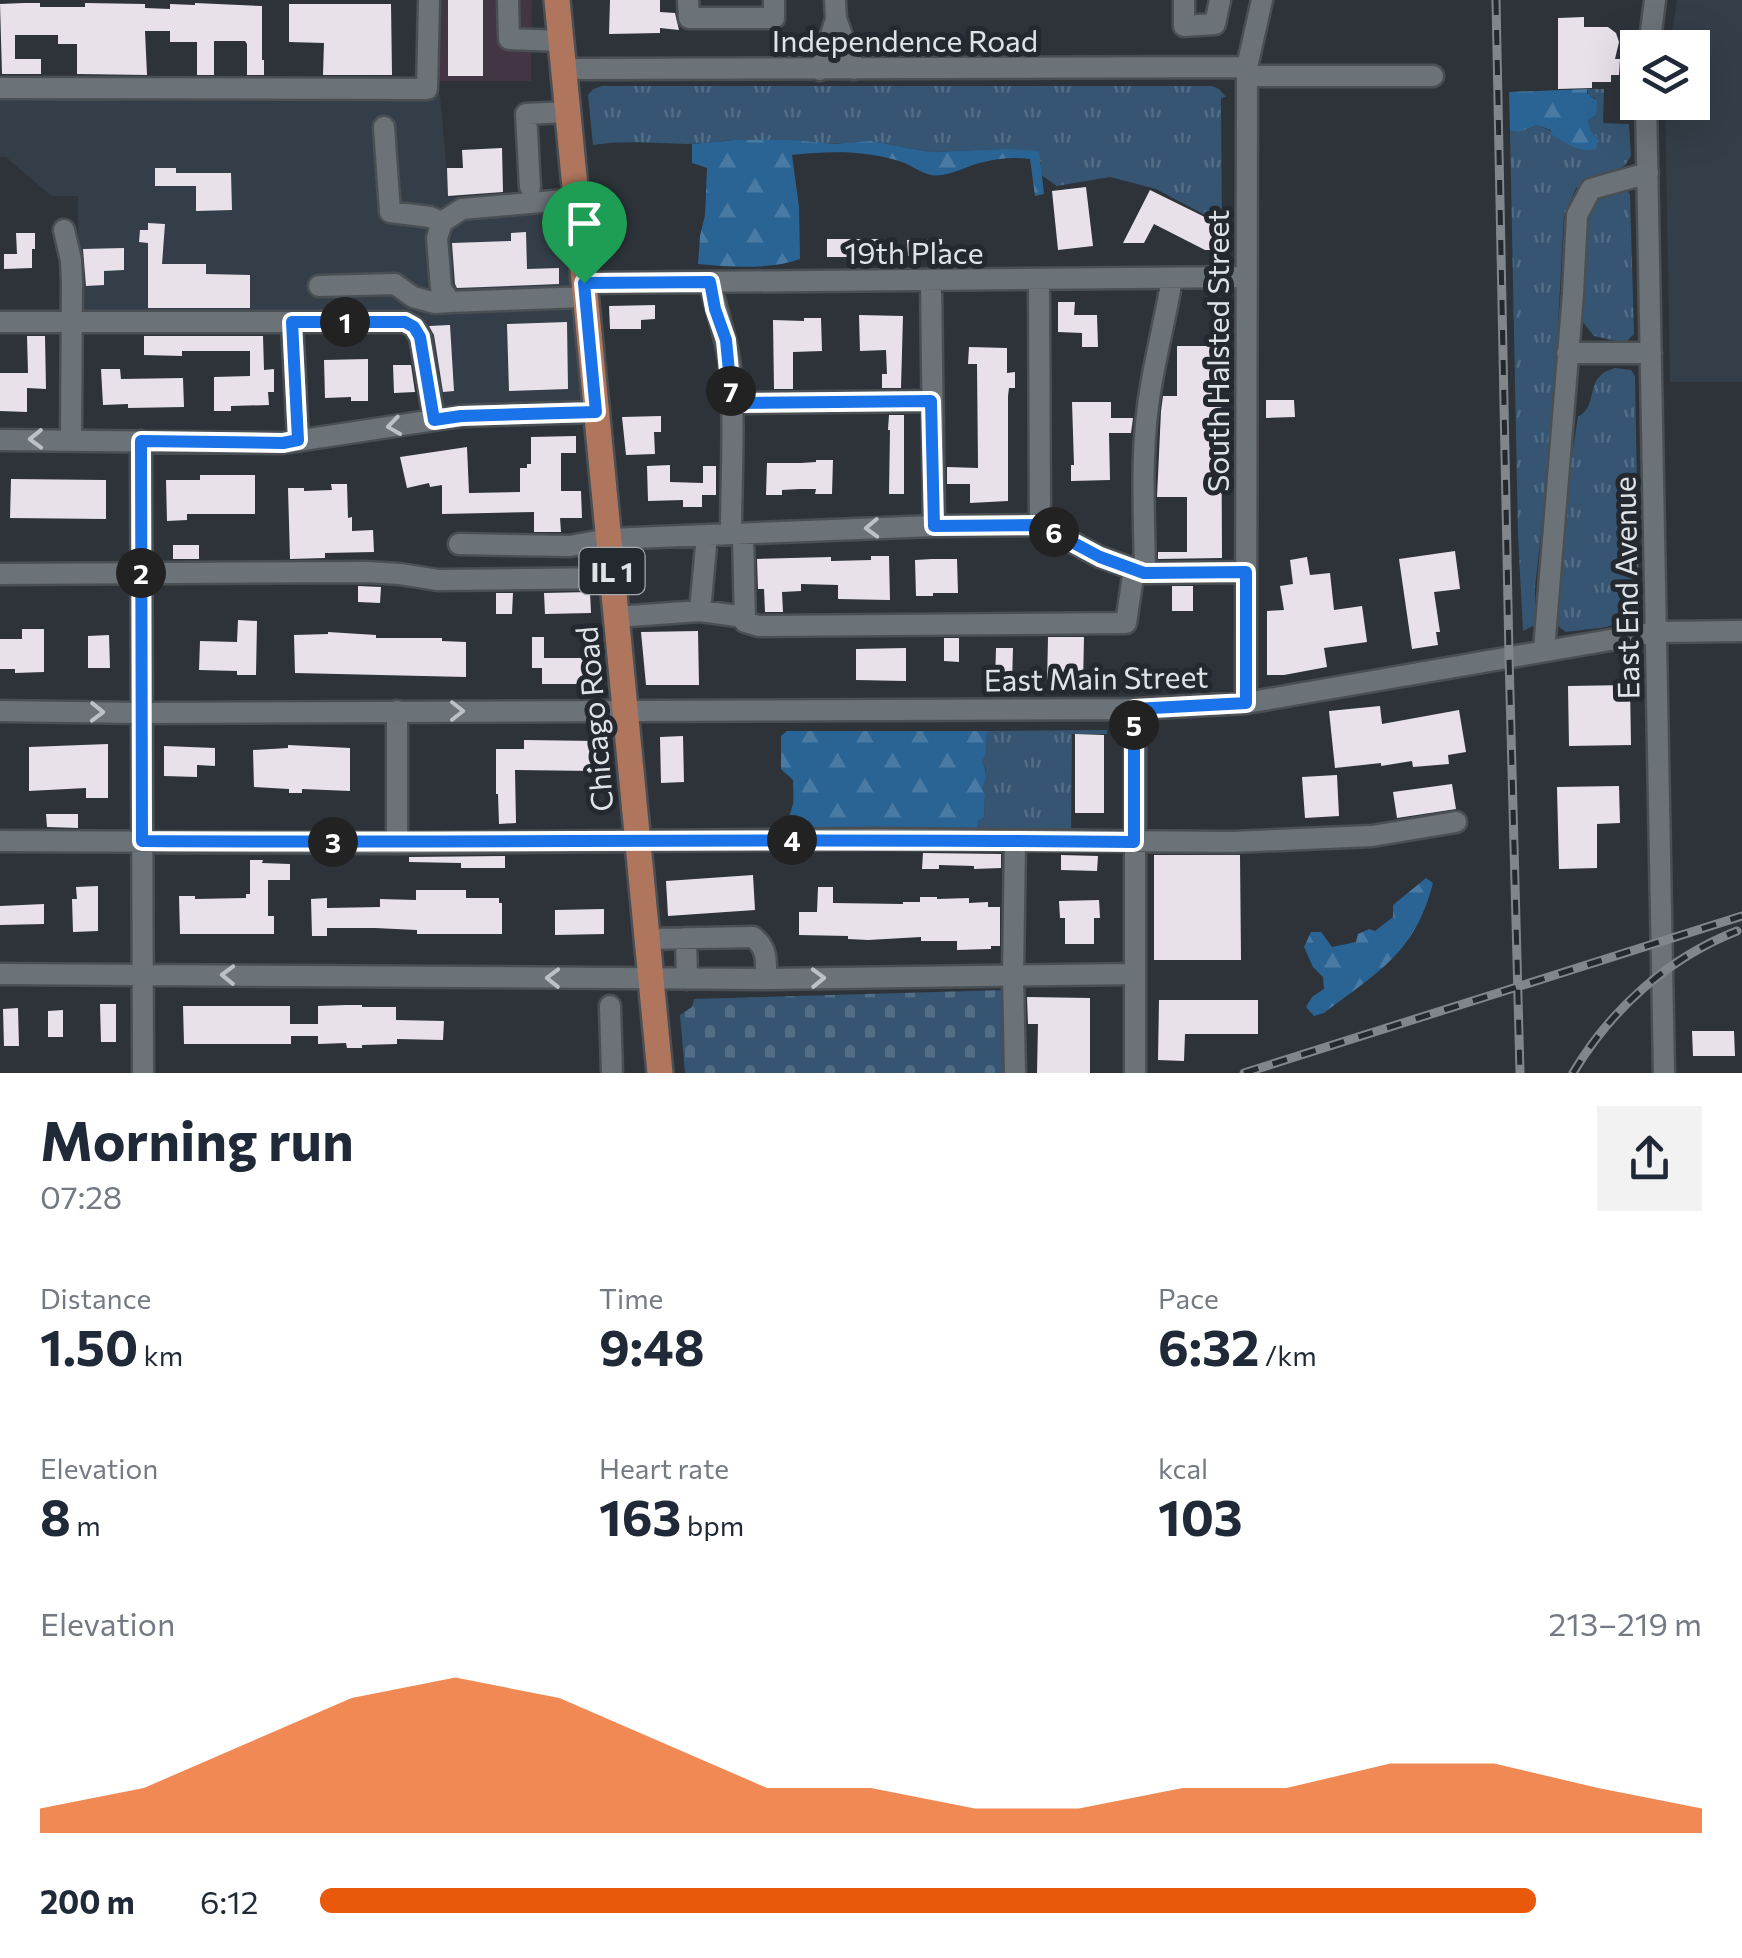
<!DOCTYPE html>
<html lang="en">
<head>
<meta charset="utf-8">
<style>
	body { margin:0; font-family:Commissioner,sans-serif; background:#f2f2f3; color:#1f2937; height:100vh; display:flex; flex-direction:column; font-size:38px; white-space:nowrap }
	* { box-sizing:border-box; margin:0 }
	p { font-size:32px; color:#747a83 }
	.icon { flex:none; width:55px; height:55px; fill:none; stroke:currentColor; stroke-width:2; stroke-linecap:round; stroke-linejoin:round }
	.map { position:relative; height:1073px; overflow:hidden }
	.panel { display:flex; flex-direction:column; background:#fff; flex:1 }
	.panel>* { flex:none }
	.buttons { position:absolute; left:1620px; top:30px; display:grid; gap:20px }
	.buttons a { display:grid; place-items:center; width:90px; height:90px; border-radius:0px; background:#fff; box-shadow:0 10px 40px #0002; font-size:50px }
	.pin { position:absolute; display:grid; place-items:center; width:85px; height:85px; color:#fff; margin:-102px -42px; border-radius:50% 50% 50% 0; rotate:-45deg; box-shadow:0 0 10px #0007 }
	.pin .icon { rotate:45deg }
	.km { position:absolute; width:50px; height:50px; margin:-25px; border-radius:50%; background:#222; color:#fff; font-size:28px; line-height:50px; text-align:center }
	.round { display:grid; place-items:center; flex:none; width:105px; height:105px; border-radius:0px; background:#f2f2f3 }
	.summary { display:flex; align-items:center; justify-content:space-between; height:170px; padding:0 40px }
	h1 { font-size:55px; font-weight:700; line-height:75px }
	.figures { display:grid; grid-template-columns:repeat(3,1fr); gap:15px; height:170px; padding:10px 40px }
	.figures div { display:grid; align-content:center }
	.figures b { font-size:50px; font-weight:700 }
	.figures small { font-size:28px; font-weight:400 }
	.figures p { font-size:28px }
	.chart { height:280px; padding:20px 40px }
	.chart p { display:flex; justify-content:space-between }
	.chart svg { width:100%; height:180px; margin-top:10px; fill:#ea580c; opacity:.7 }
	ul { padding:0 40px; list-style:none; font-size:32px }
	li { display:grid; grid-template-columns:160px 120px 1fr; align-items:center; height:75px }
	li i { height:25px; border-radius:12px; background:#ea580c }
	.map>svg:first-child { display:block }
</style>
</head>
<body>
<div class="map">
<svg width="1742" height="1073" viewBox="0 0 1742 1073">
	<defs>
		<pattern id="grass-tufts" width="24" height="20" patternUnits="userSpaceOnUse" patternTransform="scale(2.5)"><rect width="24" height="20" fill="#355572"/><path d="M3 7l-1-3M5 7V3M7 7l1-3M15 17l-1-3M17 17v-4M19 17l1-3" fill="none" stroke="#526d86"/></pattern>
		<pattern id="forest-firs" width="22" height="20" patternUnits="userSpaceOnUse" patternTransform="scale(2.5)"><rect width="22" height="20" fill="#2a6495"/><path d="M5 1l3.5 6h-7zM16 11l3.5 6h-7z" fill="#487aa4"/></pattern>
		<pattern id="cemetery-stones" width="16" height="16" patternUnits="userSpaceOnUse" patternTransform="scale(2.5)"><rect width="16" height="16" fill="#355572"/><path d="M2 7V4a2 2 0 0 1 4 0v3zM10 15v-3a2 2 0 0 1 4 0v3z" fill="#526d86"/></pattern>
	</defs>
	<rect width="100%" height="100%" fill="#2d3339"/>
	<path fill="#423544" d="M436,0H532L531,81H438Z"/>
	<path fill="#343e48" d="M1677,0H1742V382H1670L1665,103L1692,102V48L1670,47Z
		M0,93L440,94L449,197L560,190L582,400L438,409L424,318L78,312V196H51L6,157H0Z"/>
	<path fill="url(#grass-tufts)" d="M602,86H1212L1219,89L1226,97L1221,98L1222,224L1156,189L1110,177L1057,186L1040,174L1041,162L1002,149L930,152L871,141L852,144C813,144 773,140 734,140C718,141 702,144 687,144C655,143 624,140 593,145L588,95L593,89Z
		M1587,89H1604L1603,123L1629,124L1631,156L1625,165L1618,171L1589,180L1576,188L1564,215L1558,325L1557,393L1535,587V625L1523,631L1518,535L1510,131L1520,132L1537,125L1551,131L1598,139L1591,131L1588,120L1596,115L1595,98L1589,95Z
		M1621,188L1627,189L1630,195L1634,334L1625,343L1594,336L1581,320L1578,269L1581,226L1591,202Z
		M1615,368L1631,370L1635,376L1639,605C1629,630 1590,628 1566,632L1558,626L1555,620L1565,498L1578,417C1601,404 1582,377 1615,368Z
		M1107,730V734H1072L1071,836L977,834V822L984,817L985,794L982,788L986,770L982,762L986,754L987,731Z"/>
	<path fill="url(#forest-firs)" d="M1587,89V93L1597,101L1596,115L1588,120L1591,131L1598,139L1596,149C1580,153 1565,143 1551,134V130L1537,125L1520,132L1510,131L1509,92Z
		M736,140H790L836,144L871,141L930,152L1002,149L1039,151L1044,194L1035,196L1030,159C1014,157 1000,158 984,162C967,165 948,178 931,175C921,173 911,165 902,162C866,150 829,151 792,155L799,207L800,259C770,270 730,267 698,264L700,236L705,215L707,168L692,163V144Z
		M787,731H987L986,754L982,762C987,771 987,779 982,788L985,794L984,817L977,822V834H792C786,822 790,815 793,804C794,796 793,787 793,780L781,769V736Z
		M1426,878L1433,883C1415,953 1378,972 1324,1013L1314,1016L1306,1007L1312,997L1324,989L1323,977L1313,967L1304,947L1311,932H1321L1332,947L1356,942L1358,934L1369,929L1375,931L1393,917V905Z"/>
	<path fill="url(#cemetery-stones)" d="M1004,990L1005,1073H685L680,1015L692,1007L694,999Z"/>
	<path fill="#e9e1e9" d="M448,0H483V76H448Z
		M610,0H660V12L675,13L679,30L660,28V33L609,34Z
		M24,3H40V7H85V3L145,4V8L170,9V4L195,5V3L262,6V60H264V75H247V44L245,41H214V75H197V42H170V31H145L147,75L77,74V44H58V35H15V59H41V74H2L0,4Z
		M289,4H391L392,75H323L324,43L289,42Z
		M1584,17V27H1608L1616,33L1619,42L1615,59H1620L1619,75H1611V82H1592V88L1558,89V18Z
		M502,148L503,192L448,196L447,168H463L462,150Z
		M155,168H176V173H231L232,210L196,211V186H155Z
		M1086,187L1093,246L1058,250L1052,191Z
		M1150,190L1221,225L1220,250H1205L1154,224L1144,243H1123Z
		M148,223L165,224L162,264H206V274L250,275V308H148V243L139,242L140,230H148Z
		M526,232L527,269L559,268V284L457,288L455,284L452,243L511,241V233Z
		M16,233H35V249H32V268L4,269V254H17Z
		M827,239H880V257H827Z
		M942,239V256H908L907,240Z
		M124,248V270L104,271V285L86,286L83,249Z
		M1058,302H1075L1074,315H1097L1098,347H1082V333L1058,332Z
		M655,305V319L641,320V329H610L609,306Z
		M859,315L903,316L901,388H882V374H887L886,350L860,351Z
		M804,318H821L822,351L793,352V389H774L773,320L804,321Z
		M567,322L568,389L509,391L507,324Z
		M450,325L454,391L443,392L434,335L429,326Z
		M27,336H45L46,389L27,388V412L0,411V373H28Z
		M144,336H263L264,370L274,369V392H268L269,405L231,406V411H214V377L250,376V351H182V356L144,355Z
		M1177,346H1221L1222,558L1158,559V552H1187V497H1157L1161,411L1163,396H1177Z
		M969,347L1007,348V373L1015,372V388H1009L1008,396V501L970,503V484H947V467L978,468L977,364H968Z
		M368,359V401H351V397L325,398L324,360Z
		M393,365H411L415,392L394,393Z
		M101,369H120L121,379L183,378L184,407L128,408V404L103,405Z
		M1266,400H1294L1295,417L1266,418Z
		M1072,402H1111V418H1133L1131,433H1109L1110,480L1071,481V465H1074Z
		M889,415H904V494H889L890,430H888Z
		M661,416V432H654L655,454L626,455L622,417Z
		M576,436V453H561V491H581L582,518H560L561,532H534V512L442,514V485L430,487L429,483L407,488L400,457L467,447L469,493L520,492V468H527V464H531V437Z
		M816,460H833L832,494H815L816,489H800L782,490V495H766L767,463H801L816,462Z
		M670,465V482L703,483V466H716V495H702V507H683V500L648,501L647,466Z
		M200,475H255V514H187V520L167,521L166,480H200Z
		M11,479L106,480V519L10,518Z
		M331,484H347L348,518L352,517V531L373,530L374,552L325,553V558L290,559L288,488H304V491L332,490Z
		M173,545H199V559H173Z
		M1455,551L1460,589L1434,592L1440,632H1436L1438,645L1412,649L1399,559Z
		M871,556H889L890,600L838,599V585L801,584V591L782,592L783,612H765L764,589H758L757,559L831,557V561L871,560Z
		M1307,557L1310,575L1330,573L1334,610L1362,606L1367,642L1324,648L1327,667L1284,675H1267V611L1284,610L1280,586L1293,584L1290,560Z
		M932,559H957L958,593H933V596H916L915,560Z
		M358,586L381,587L380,603L358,602Z
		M1172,586H1193V611H1172Z
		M590,592L591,613L545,614L544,593Z
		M496,593H513L512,614H496Z
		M238,620L257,621L256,675H237V671L199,670L200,641L237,642Z
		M22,629H44V672L15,673V669H0V639H22Z
		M698,631L699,685H646L641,632Z
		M328,632L376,635V638H442V641L466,642V677L295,673L294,635L328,634Z
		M109,635L110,668H88V636Z
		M532,637H544V658H598V684H542V668H532Z
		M1048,637H1084L1083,686L1047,685Z
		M944,638H959V662L944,661Z
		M906,648V681L856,680V649Z
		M996,648H1013L1012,683H995Z
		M1630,685L1631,745L1569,746L1568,686Z
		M1380,706L1382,724L1459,710L1466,752L1448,755L1449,764L1413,767L1412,761L1381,766V763L1335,768L1329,711Z
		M1075,734L1104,735V813H1075Z
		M683,736L684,782L661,783L660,737Z
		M524,740L596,741L595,771L515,770L516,823L499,824L498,794H496V749H524Z
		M108,744V798H86V788L29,791V747Z
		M288,745L350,748V791L302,789V793H289V789L254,787L253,750L288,748Z
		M164,746L215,748V766L197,765V777L164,776Z
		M1337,775L1339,816L1305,818L1302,777Z
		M1452,784L1456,809L1397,818L1393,792Z
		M1619,786L1620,823L1597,824V868L1559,869L1557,787Z
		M46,814H78V828L47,827Z
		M923,853L1001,854V868L974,869V866L939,865V869H922Z
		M1061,855L1098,856L1097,871L1061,870Z
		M1154,855H1240L1241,960H1154Z
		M505,856V868H461V863L409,862V857Z
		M250,860H263L262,863L290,864V880H268V916H274V934H180L179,896H195V899L246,898V894H250Z
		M753,875L755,910L668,916L666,881Z
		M98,886V931L73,932L72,899H77L76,887Z
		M818,887H833V903L903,904V902H920V897H937V899L969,898V903L988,902V907H1000V946H991V949L957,950V941H921V937L868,940L848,939V936L799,935V912H817Z
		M416,890H466V898H499V903H502V934H417V930L375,928H327V936H312L311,899L327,898V908L380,907V899L416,900Z
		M1099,900L1100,918H1094V944H1065V918H1060L1059,901Z
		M44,904V924L0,925V906Z
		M604,909V934L555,935V910Z
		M1027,997L1090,998V1073H1037L1038,1024H1028Z
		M1159,1000H1258V1034H1185L1184,1061L1158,1060Z
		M100,1004H116V1042H101Z
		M346,1005H362V1007H396V1020L444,1021L443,1040L397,1039V1044L362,1045V1048H347L346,1043L318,1044V1036H291V1044H184L183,1006H290V1024H318V1006Z
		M18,1008L19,1046H4L3,1009Z
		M63,1010V1037H48V1011Z
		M1692,1031H1734L1735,1056H1693Z"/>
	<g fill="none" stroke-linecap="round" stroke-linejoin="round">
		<g stroke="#4a4f53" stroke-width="25">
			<path id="minor" d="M508,0L509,39L560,41
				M688,0L689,18H774V0
				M835,0L836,19L854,69
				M1184,0V26L1215,24L1220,0
				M1649,48L1655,0
				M563,69L1247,67
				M820,70L836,19
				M1247,76H1433
				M0,88L427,89L429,0
				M1646,102L1664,1073
				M384,127L390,212L430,217L442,222
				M530,187L526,114L567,112
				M576,199L462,209L442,222L437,238L441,288L450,302L585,297
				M64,230L71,260L72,282L71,439
				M1039,280L1040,525
				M931,281L934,526
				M710,282C716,311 727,338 730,367C735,422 731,479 731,534
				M584,283L1245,277
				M319,286L395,284L413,297L435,303L450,302
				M0,322H405L414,327L420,337L434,420
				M292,322L298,441
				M1567,353H1651
				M732,403L931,401
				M0,440L283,443L461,416L596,412
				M141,441L143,1073
				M743,534L745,622L759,626L1126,623L1134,569
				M459,544L570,546L608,539L934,526L1040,525L1100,557L1145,573L1246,572
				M1145,573C1144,511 1140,447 1151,386C1157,350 1166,315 1172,279
				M0,574L366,572L400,574L438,580L612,578
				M700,611L745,617
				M616,617L700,611L707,535
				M1544,650L1573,294L1577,215L1591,189L1648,173
				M1246,703L1247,67L1262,0
				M1135,709V1073
				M0,711L141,713L1135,709L1246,703L1656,632L1742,631
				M397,711V843
				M0,841L397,843L877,839L1232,842L1372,836L1456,822
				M1015,841L1013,975L1015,1073
				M686,938L687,979
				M647,939L753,937C768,948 766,962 766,979
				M0,974L766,979L1135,974
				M610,1006L612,1073"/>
		</g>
		<g stroke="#4a4f53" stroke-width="30">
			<path id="major" d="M557,0L660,1073"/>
		</g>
		<use href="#minor" stroke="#6b7278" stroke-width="20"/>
		<use href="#major" stroke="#af755d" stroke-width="25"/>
		<g stroke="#81868a" stroke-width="9">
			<path id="rail" d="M1496,0L1509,656L1520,1073
				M1244,1073L1742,916
				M1573,1073C1611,1009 1668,958 1737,931"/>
		</g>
		<use href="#rail" stroke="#23292f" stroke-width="5" stroke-dasharray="15" stroke-linecap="butt"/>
	</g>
	<defs><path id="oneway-chevron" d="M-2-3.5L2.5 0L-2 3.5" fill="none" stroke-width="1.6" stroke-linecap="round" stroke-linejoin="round" transform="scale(2.5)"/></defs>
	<g stroke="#bcc1c5">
		<use href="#oneway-chevron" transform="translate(394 426) rotate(172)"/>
		<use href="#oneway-chevron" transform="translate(36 439) rotate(179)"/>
		<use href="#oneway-chevron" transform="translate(872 528) rotate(178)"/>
		<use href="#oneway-chevron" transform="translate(457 711)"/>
		<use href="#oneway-chevron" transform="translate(97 712) rotate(1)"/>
		<use href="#oneway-chevron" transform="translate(228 975) rotate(-179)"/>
		<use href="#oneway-chevron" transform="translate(553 978) rotate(-179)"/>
		<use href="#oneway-chevron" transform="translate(818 978) rotate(-1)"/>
	</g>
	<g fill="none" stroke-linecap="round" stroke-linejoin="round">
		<g stroke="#fff" stroke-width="20">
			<path id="route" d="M710,282L715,309L726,340L732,403L931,401L934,526L1040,525L1100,557L1144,573L1246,572V703L1134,709V842C804,838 473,843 142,841L141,441L283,443L298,440L292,322H405L414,327L420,337L434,420L461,416L596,412L584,283Z"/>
		</g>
		<use href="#route" stroke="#1a73e8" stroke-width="12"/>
	</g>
	<g text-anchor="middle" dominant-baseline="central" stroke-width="10" stroke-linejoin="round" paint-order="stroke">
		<rect fill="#23292f" stroke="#a7abaf" stroke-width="2.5" x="579.5" y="548" width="65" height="46" rx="8"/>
		<g font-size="28" font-weight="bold" fill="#dfe3e6">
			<text x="612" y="571">IL 1</text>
		</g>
		<g font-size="30" fill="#dfe3e6" stroke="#23292f">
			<text x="905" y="39">Independence Road</text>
			<text x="914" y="251">19th Place</text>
			<text transform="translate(1216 351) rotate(-90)">South Halsted Street</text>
			<text transform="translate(1625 588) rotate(-91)">East End Avenue</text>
			<text transform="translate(1096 677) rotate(-1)">East Main Street</text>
			<text transform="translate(593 719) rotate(-95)">Chicago Road</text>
		</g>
	</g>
</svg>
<div class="buttons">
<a><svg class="icon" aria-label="layers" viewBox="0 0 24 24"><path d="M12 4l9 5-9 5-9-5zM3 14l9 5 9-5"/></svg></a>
</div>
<div class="pin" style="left:584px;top:283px;background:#1e9e55"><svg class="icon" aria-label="arrive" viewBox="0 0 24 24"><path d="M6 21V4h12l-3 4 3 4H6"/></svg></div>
<b class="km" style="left:345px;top:322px">1</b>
<b class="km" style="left:141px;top:573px">2</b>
<b class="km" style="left:333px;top:842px">3</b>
<b class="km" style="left:792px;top:840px">4</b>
<b class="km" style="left:1134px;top:725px">5</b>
<b class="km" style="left:1054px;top:532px">6</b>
<b class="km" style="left:731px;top:391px">7</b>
</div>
<section class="panel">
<div class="summary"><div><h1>Morning run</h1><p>07:28</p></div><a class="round"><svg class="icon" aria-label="share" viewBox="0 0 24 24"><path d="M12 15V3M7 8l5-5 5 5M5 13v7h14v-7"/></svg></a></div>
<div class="figures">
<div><p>Distance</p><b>1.50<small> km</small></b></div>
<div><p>Time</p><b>9:48</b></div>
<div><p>Pace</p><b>6:32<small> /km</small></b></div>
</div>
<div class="figures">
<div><p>Elevation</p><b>8<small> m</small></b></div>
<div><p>Heart rate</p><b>163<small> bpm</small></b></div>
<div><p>kcal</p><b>103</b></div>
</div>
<div class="chart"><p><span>Elevation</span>213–219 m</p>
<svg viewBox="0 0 160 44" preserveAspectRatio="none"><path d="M0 44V38L10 33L20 22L30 11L40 6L50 11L60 22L70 33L80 33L90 38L100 38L110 33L120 33L130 27L140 27L150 33L160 38V44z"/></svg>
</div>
<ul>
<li><b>200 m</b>6:12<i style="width:88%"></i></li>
</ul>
</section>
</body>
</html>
